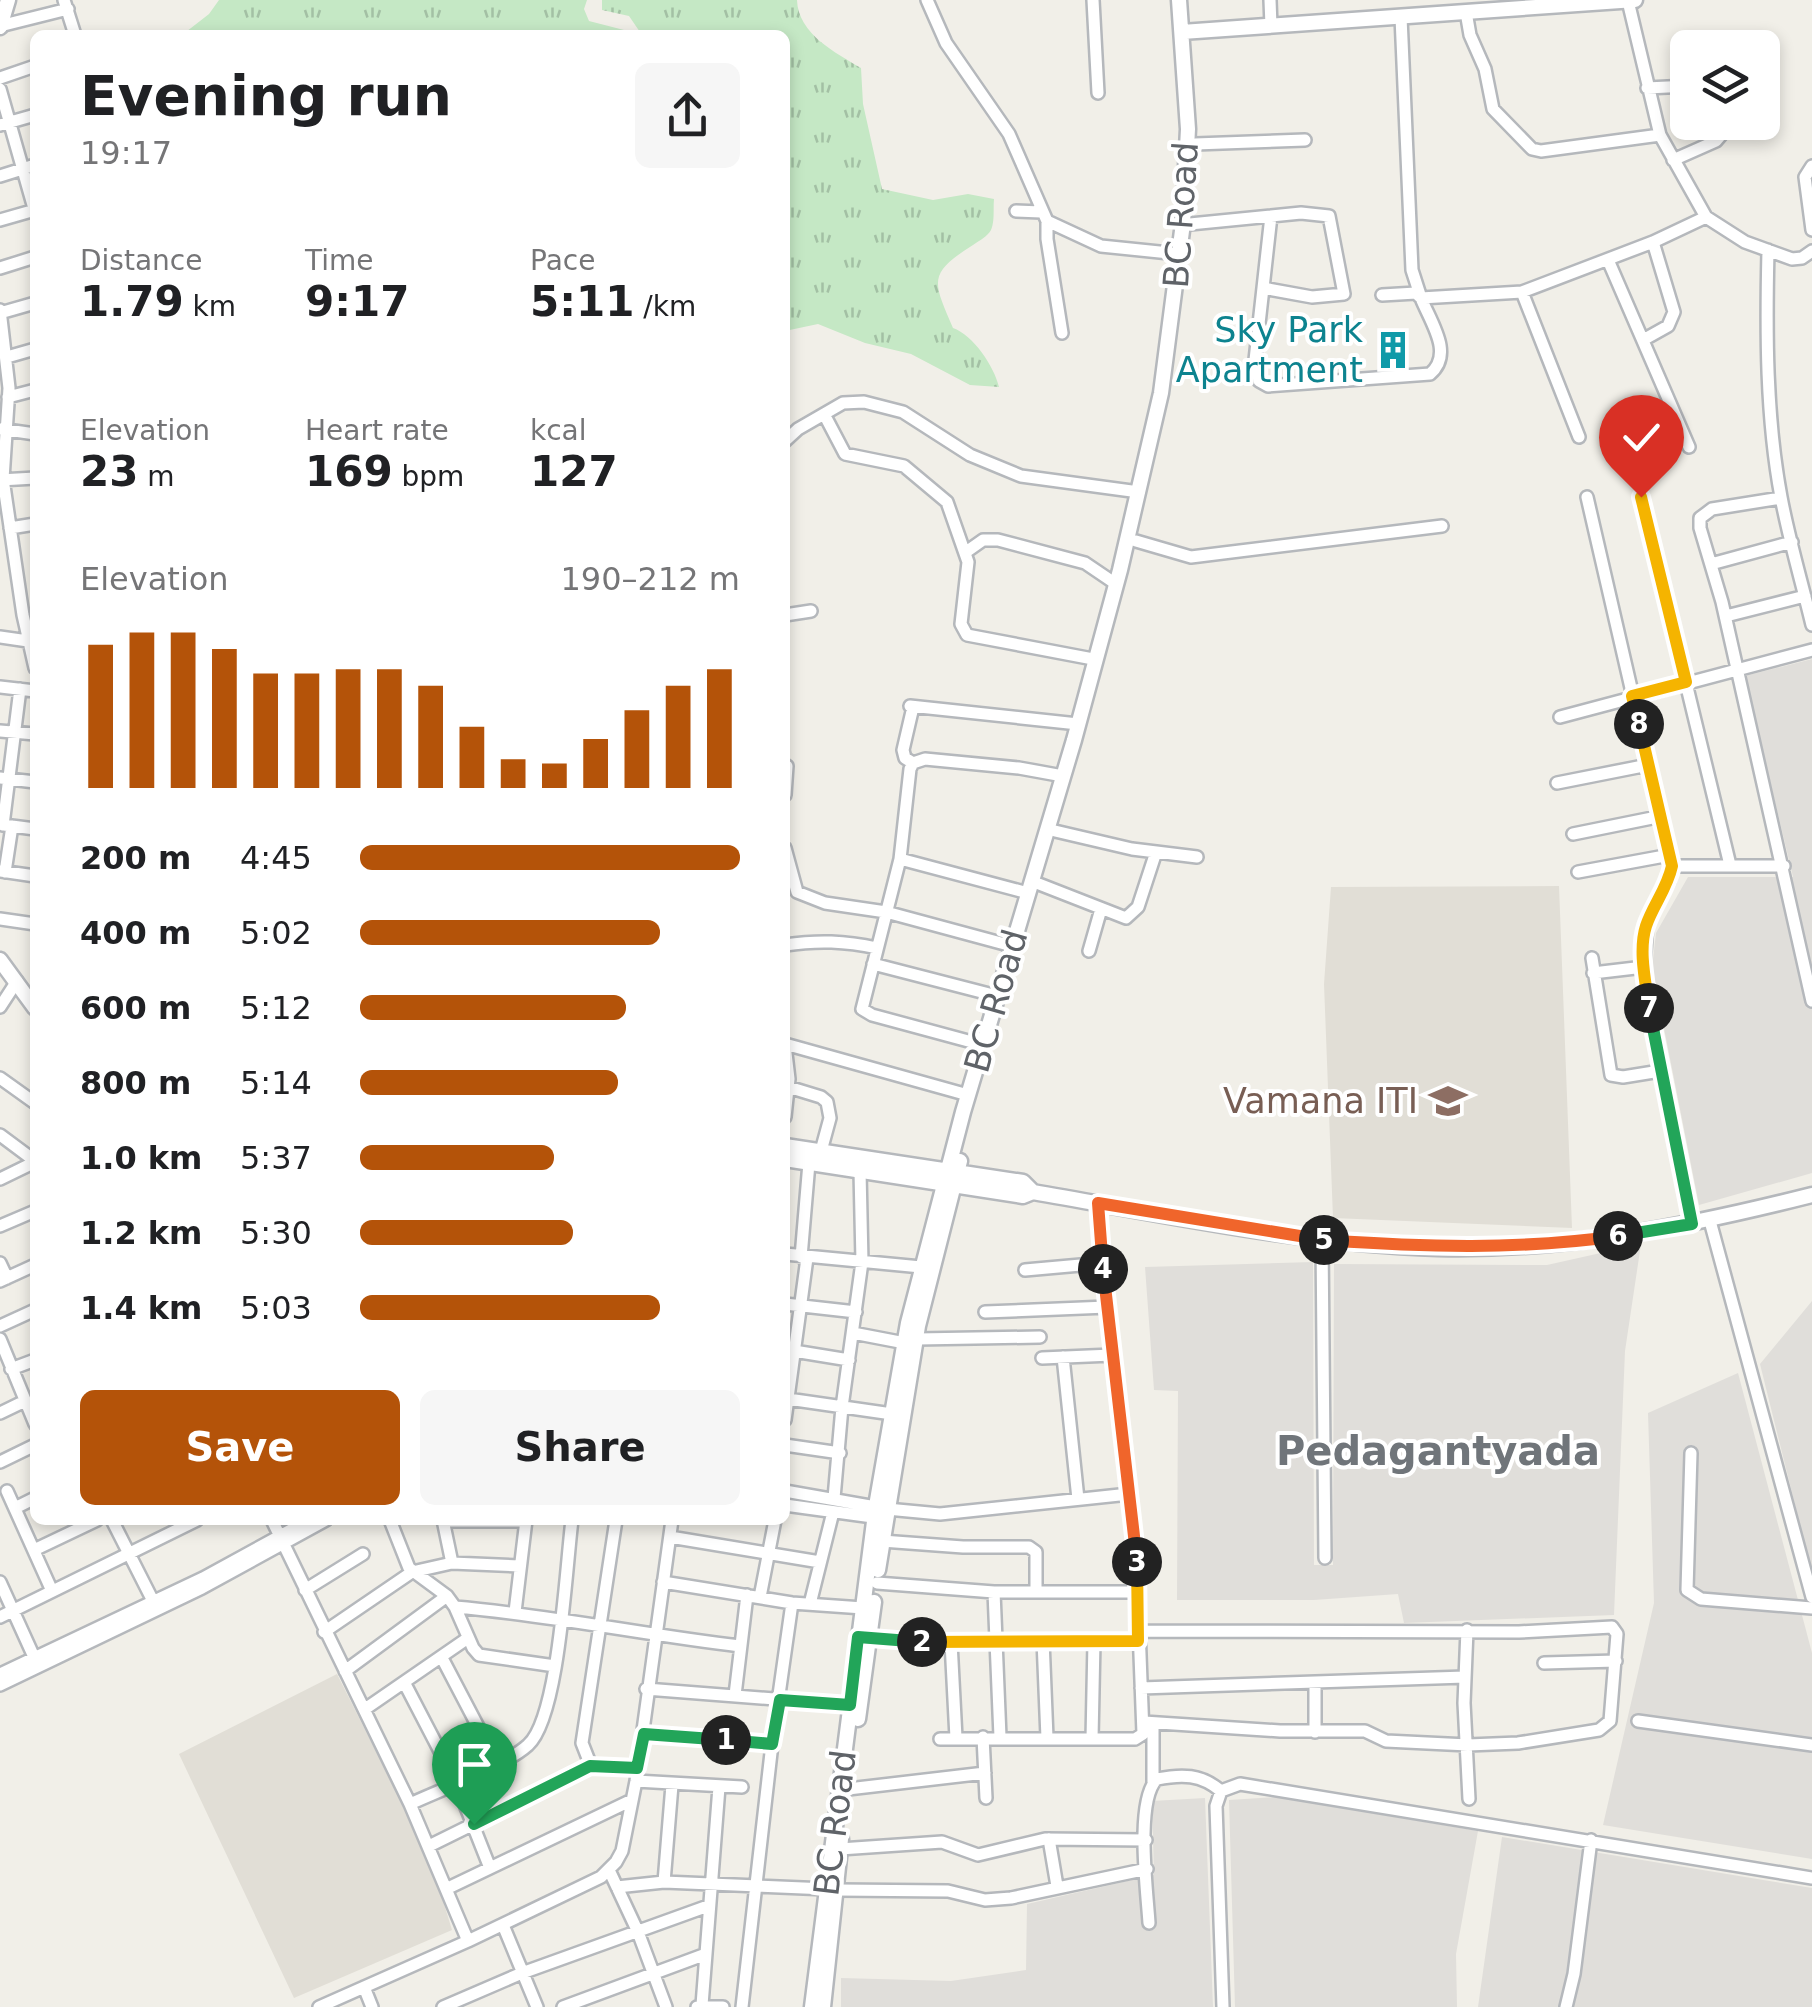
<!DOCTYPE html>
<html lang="en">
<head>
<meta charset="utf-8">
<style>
	body { margin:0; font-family:"DejaVu Sans",sans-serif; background:#f6f6f6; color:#202124; height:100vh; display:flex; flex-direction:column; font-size:38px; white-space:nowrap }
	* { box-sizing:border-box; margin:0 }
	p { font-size:32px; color:#757577 }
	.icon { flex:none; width:55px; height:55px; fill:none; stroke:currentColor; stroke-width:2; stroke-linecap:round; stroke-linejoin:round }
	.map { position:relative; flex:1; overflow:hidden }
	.side { position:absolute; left:30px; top:30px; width:760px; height:1495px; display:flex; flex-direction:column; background:#fff; border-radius:15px; box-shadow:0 5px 15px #0003 }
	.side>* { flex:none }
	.fabs { position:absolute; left:1670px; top:30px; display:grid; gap:20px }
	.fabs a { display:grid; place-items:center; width:110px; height:110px; border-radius:15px; background:#fff; box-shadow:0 5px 15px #0003; font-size:50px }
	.pin { position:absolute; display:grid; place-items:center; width:85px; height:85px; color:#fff; margin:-102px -42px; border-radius:50% 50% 50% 0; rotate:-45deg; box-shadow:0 0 10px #0007 }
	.pin .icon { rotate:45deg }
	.km { position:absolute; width:50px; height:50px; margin:-25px; border-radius:50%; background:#222; color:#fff; font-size:28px; line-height:50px; text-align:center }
	.round { display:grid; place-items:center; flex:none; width:105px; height:105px; border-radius:15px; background:#f6f6f6 }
	.overview { display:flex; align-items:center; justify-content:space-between; height:170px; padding:0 50px }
	h1 { font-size:55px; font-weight:700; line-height:75px }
	.metrics { display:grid; grid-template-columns:repeat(3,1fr); gap:15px; height:170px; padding:10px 50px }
	.metrics div { display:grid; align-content:center }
	.metrics b { font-size:42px; font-weight:700 }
	.metrics small { font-size:28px; font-weight:400 }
	.metrics p { font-size:28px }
	.chart { height:280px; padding:20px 50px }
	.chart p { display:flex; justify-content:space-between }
	.chart svg { width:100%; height:180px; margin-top:10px; stroke:#b45309; stroke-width:6 }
	.button { display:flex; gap:20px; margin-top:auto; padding:20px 50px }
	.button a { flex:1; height:115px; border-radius:15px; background:#b45309; color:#fff; font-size:40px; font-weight:700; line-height:115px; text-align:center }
	.button a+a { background:#f6f6f6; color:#202124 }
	ul { padding:0 50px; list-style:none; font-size:32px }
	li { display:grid; grid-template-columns:160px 120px 1fr; align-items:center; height:75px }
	li i { height:25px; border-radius:12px; background:#b45309 }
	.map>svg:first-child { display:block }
</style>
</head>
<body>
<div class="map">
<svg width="1812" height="2007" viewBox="0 0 1812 2007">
	<defs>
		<pattern id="grass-tufts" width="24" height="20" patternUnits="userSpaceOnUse" patternTransform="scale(2.5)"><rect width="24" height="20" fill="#c5e8c5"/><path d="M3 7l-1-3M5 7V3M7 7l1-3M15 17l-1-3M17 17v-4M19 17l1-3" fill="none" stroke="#a3c0a4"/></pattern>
	</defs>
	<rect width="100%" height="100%" fill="#f1efe8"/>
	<path fill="#e0deda" d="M1812,659V1173L1699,1205L1652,968L1656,933L1688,877H1793L1745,676Z
		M1641,1244L1625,1351L1614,1615L1404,1623L1398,1594L1314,1600H1177L1178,1391L1154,1390L1145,1267L1313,1262L1314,1565H1333L1334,1264L1547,1265Z
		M1812,1301V1573L1760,1364Z
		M1738,1373L1812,1653V1859L1603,1825L1654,1603L1648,1413Z
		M1277,1797L1478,1831L1456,1954L1457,2007H1235L1229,1800Z
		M1205,1798L1213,2007H841V1978L951,1981L1026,1970L1027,1904L1154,1875L1152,1801Z
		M1502,1837L1812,1888V2007H1478Z"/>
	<path fill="#e1ded6" d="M1559,886L1572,1228L1333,1218L1324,984L1331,887Z
		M337,1674L431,1861L452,1930L294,1998L179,1754Z"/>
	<path fill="url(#grass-tufts)" d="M219,0H587L584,9L589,21L624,30L627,35H182L209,14Z
		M602,0H797C798,34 836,53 861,68L863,104L882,189L933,200L968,194L994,199C993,208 995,221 991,230C987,237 980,240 973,245C927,274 933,281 953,328C973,335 994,366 999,387L970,385L911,354L865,343L818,324L785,331V35H642L629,16L602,10Z"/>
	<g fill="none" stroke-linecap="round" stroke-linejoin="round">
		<g stroke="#b5b8bc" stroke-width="16">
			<path id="minor" d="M64,0L75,35
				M927,0L946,43L1009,134L1047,221L1101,246L1179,254
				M1093,0L1098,93
				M1270,0L1271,26
				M1628,1L1660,135L1706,217L1745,242L1792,259L1802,258L1812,251
				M1466,12L1470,35L1485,69L1493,109L1532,149L1541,151L1660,135
				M0,26L68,9
				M0,78L35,66
				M1647,88L1688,86
				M0,89L35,212
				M0,125L35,115
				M1195,144L1305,140
				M1673,160L1716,141L1722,134L1721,122
				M1812,166L1805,177L1812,230
				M0,176L35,165
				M1016,211L1041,212
				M0,220L35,210
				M1047,221V239L1062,333
				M1190,224L1271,216L1255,360L1259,381L1268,386L1430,374C1454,354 1431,323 1421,298L1522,292L1653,242L1706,217
				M1768,250C1766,332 1766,417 1781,497C1789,540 1802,583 1812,625
				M1608,260L1689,447
				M0,268L35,257
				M1263,288L1312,297L1344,294L1329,216L1301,213L1271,216
				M1522,292L1579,437
				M1382,295L1416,293L1421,298L1412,270L1401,17
				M0,310L9,388L3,479L23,615L35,668
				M0,313L35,303
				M1643,340L1668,326L1674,312L1653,242
				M7,357L35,349
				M8,397L35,390
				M824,414L845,454L904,466L947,502L968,562L961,624L967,635L1093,659
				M0,429L35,434
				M785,441L798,429L843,403L864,402L903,412L970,455L1021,476L1139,492
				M0,480L35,478
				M1587,497L1672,866L1669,881L1647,923L1644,967L1660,1071L1692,1224
				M1641,497L1730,865
				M1781,498L1712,509L1700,518V528L1722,602L1812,1001
				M10,528L35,524
				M1136,541L1191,557L1442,526
				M966,552L983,540H998L1085,563L1116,584
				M1711,564L1792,542
				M785,615L811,611
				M1726,616L1805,596
				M0,637L28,641
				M0,687L35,691
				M910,706L1078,724
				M1560,717L1812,650
				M0,731L35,734
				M913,763L905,758L903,750L913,707
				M0,778L35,782
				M1557,783L1648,765
				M785,795L787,766
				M3,825L20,689
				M4,825L35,829
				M1055,831L1132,849L1197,857
				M1573,834L1662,816
				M785,848L797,892L825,903L886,912L1012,946
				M900,859L1028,893
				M1672,866H1784
				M0,871L35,876
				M5,872L12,826
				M1578,872L1670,855
				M1039,884L1126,918L1138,907L1156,852
				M0,919L35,924
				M785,945C818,940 845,941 877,948
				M1089,951L1101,909
				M1592,958L1611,1075L1623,1077L1660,1071
				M873,964L997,996
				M1593,973L1644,967
				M0,1007L17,981
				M785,1044L968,1095
				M785,1045L789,1079L785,1117
				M983,1045L872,1015L862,1009L900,859L910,769L913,763L925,759L1019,768L1063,776
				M0,1078L35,1103
				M785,1086L821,1097L827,1102L830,1118L821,1151
				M0,1135L35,1161
				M0,1179L35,1162
				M1710,1221L1812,1597
				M0,1226L35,1211
				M1322,1240L1325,1558
				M785,1254L921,1267
				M801,1257L809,1163
				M0,1263L7,1278
				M1025,1270L1103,1263
				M0,1281L35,1265
				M785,1304L856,1312
				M985,1312L1107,1307
				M0,1326L35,1310
				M853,1333L905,1343
				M0,1339L35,1424
				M917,1339L1040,1337
				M794,1351L849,1360
				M1063,1357L1078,1499
				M1042,1358L1112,1355
				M11,1369L35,1360
				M788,1399L892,1414
				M0,1413L25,1401
				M785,1420L807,1258
				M785,1445L840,1453
				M1691,1453L1687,1590L1701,1599L1812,1608
				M0,1462L35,1445
				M7,1491L52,1591
				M785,1491L887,1509L940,1514L1129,1494
				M834,1498L842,1407L862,1262L860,1171
				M785,1505L880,1518
				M15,1508L35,1498
				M112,1520L153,1601
				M272,1520L410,1804L468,1941
				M390,1520L409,1568L447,1596L455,1607L473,1648L479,1655L555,1666
				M443,1520L452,1563
				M443,1521H526
				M670,1537L820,1562
				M882,1541L963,1547H1029L1036,1552V1592
				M34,1550L97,1520
				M0,1582L34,1657
				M663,1582L792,1603L863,1608
				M877,1583L994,1592H1139
				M305,1590L363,1554
				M994,1592L1000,1737
				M760,1597L775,1520
				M810,1604L833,1512
				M455,1607C551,1615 645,1635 740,1646
				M515,1612L526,1520
				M0,1617L197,1520
				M1467,1630L1464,1703L1469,1799
				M1137,1631L1519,1632L1612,1627L1617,1634L1610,1721L1599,1730L1518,1743L1468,1745L1386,1741L1365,1731H1280L1144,1722
				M324,1632L412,1572L452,1563L519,1566
				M862,1637L920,1642L1137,1641
				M1043,1640L1047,1738
				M951,1642L956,1738
				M442,1658L497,1763
				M1544,1663L1616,1661
				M345,1671L447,1596
				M0,1674L203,1578L309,1520
				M405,1684L456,1782L490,1868
				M0,1685L202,1588L326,1520
				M1141,1688L1465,1677
				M646,1689L850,1705
				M735,1695L747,1595
				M365,1709L468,1638
				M1638,1721L1812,1745
				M1315,1732V1682
				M644,1734L772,1744
				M983,1737L986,1798
				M940,1739H1135L1143,1734L1136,1549L1112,1355L1098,1203
				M1092,1739L1094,1641
				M591,1766L582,1743L616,1520
				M636,1781L742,1787
				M1153,1782V1723
				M848,1789L985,1773
				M410,1804C440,1790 505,1766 528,1745C559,1718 566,1566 572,1520
				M1049,1839L1057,1886
				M429,1846L591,1766L637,1768
				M840,1849L942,1842L978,1855L1045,1839L1146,1840
				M609,1870L638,1932L666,2007
				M664,1882L672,1785
				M617,1887L664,1882L827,1889
				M446,1889L632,1800
				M838,1890L948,1891L985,1900L1011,1898L1147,1869
				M1149,1923C1147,1891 1135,1800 1157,1779C1182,1774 1201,1774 1221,1791
				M503,1925L537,2007
				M364,1987L372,2007
				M702,2005L719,1787
				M319,2007L468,1941L601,1877L616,1862L622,1851L636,1781L672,1520
				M443,2007L522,1973L708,1906
				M563,2007L706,1954
				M697,2007H723
				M742,2007L772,1744L792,1603
				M1223,2007L1216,1806L1221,1791L1240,1784L1812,1878
				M1566,2007L1574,1974L1591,1840"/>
		</g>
		<g stroke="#b5b8bc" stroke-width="19">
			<path id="tertiary" d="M0,27L8,0
				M1182,32L1635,0
				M0,960L35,1008
				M785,1146L1023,1182L1033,1192
				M785,1159L1023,1196L1033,1192C1167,1215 1302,1244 1438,1248C1566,1251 1689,1226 1812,1195
				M878,1570L918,1326L960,1161
				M858,1719L874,1602
				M812,2007L876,1506L908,1323L963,1112L1074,740L1120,570L1161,393L1183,223L1188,129L1179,0
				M823,2007L841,1839"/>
		</g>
		<use href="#minor" stroke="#fff" stroke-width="11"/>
		<use href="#tertiary" stroke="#fff" stroke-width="14"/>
	</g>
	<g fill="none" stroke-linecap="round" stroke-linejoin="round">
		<g stroke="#fff" stroke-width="20">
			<path id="split-1" d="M474,1824L590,1766L637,1768L644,1734L726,1740"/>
		</g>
		<g stroke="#fff" stroke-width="20">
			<path id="split-2" d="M726,1740L772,1744L780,1700L850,1705L858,1637L922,1642"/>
		</g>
		<g stroke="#fff" stroke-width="20">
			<path id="split-3" d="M922,1642L1138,1641L1137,1562"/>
		</g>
		<g stroke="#fff" stroke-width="20">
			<path id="split-4" d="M1103,1269L1137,1562"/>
		</g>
		<g stroke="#fff" stroke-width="20">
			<path id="split-5" d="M1103,1269L1098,1203L1324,1240"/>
		</g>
		<g stroke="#fff" stroke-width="20">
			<path id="split-6" d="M1324,1240C1423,1247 1520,1250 1618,1236"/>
		</g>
		<g stroke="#fff" stroke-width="20">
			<path id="split-7" d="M1618,1236L1692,1224L1649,1008"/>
		</g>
		<g stroke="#fff" stroke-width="20">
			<path id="split-8" d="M1639,724L1672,866C1667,889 1653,905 1646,926C1638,951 1646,983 1649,1008"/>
		</g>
		<g stroke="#fff" stroke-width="20">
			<path id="split-9" d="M1639,724L1632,696L1686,682L1641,497"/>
		</g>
		<use href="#split-1" stroke="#22a559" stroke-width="12"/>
		<use href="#split-2" stroke="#22a559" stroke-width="12"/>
		<use href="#split-3" stroke="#f5b400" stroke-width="12"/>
		<use href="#split-4" stroke="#f0652b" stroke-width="12"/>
		<use href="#split-5" stroke="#f0652b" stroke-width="12"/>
		<use href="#split-6" stroke="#f0652b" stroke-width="12"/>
		<use href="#split-7" stroke="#22a559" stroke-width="12"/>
		<use href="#split-8" stroke="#f5b400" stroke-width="12"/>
		<use href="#split-9" stroke="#f5b400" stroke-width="12"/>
	</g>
	<defs>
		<g id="building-bare" transform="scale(3)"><path d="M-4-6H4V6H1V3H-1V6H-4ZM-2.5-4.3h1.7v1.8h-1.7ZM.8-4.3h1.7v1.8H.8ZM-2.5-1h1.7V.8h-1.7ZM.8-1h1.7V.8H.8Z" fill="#0f9aa8" stroke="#fff" stroke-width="2.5" paint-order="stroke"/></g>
		<g id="university-bare" transform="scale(3)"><path d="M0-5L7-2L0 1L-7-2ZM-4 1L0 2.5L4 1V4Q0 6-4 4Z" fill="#8d6e63" stroke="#fff" stroke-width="2.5" paint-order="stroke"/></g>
	</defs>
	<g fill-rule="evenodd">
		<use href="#building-bare" x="1393" y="350"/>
		<use href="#university-bare" x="1448" y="1101"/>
	</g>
	<g text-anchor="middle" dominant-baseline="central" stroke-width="8" stroke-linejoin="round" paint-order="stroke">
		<g font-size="35" fill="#5f6368" stroke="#fff">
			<text transform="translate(1181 215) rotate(-86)">BC Road</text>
			<text transform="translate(996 1001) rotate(-74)">BC Road</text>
			<text transform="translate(835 1823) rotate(-83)">BC Road</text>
		</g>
		<g font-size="35" fill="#0d838f" stroke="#fff" text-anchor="end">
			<text x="1363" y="330">Sky Park<tspan x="1363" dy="40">Apartment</tspan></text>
		</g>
		<g font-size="35" fill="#785e54" stroke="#fff" text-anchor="end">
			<text x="1418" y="1101">Vamana ITI</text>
		</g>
		<g font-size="40" font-weight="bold" fill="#70757a" stroke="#fff">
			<text x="1438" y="1451">Pedagantyada</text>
		</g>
	</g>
</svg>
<div class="fabs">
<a><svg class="icon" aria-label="layers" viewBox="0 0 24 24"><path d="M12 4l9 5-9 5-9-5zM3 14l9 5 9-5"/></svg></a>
</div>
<div class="pin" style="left:474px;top:1824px;background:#1e9e55"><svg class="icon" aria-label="arrive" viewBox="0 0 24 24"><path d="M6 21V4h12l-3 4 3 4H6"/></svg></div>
<div class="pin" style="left:1641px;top:497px;background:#d93025"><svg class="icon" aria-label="check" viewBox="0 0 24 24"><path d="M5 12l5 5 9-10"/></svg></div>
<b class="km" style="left:726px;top:1740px">1</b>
<b class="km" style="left:922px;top:1642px">2</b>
<b class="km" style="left:1137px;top:1562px">3</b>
<b class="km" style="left:1103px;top:1269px">4</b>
<b class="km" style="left:1324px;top:1240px">5</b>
<b class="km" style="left:1618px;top:1236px">6</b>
<b class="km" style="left:1649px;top:1008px">7</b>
<b class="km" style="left:1639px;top:724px">8</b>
<section class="side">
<div class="overview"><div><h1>Evening run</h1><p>19:17</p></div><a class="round"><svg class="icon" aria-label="share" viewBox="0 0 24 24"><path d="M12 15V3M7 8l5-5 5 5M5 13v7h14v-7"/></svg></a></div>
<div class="metrics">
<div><p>Distance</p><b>1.79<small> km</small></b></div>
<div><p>Time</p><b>9:17</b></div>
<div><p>Pace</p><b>5:11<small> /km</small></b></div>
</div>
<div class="metrics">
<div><p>Elevation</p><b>23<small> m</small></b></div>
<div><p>Heart rate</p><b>169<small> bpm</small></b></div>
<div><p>kcal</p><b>127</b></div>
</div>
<div class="chart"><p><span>Elevation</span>190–212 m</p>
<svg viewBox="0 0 160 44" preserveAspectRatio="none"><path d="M5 44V9M15 44V6M25 44V6M35 44V10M45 44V16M55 44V16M65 44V15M75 44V15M85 44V19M95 44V29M105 44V37M115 44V38M125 44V32M135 44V25M145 44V19M155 44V15"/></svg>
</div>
<ul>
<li><b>200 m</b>4:45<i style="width:100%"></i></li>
<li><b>400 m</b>5:02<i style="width:79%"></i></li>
<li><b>600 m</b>5:12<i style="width:70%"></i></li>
<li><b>800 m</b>5:14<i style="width:68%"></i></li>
<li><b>1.0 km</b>5:37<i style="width:51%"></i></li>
<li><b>1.2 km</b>5:30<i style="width:56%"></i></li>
<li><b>1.4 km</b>5:03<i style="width:79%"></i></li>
</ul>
<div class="button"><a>Save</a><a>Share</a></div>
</section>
</div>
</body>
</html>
